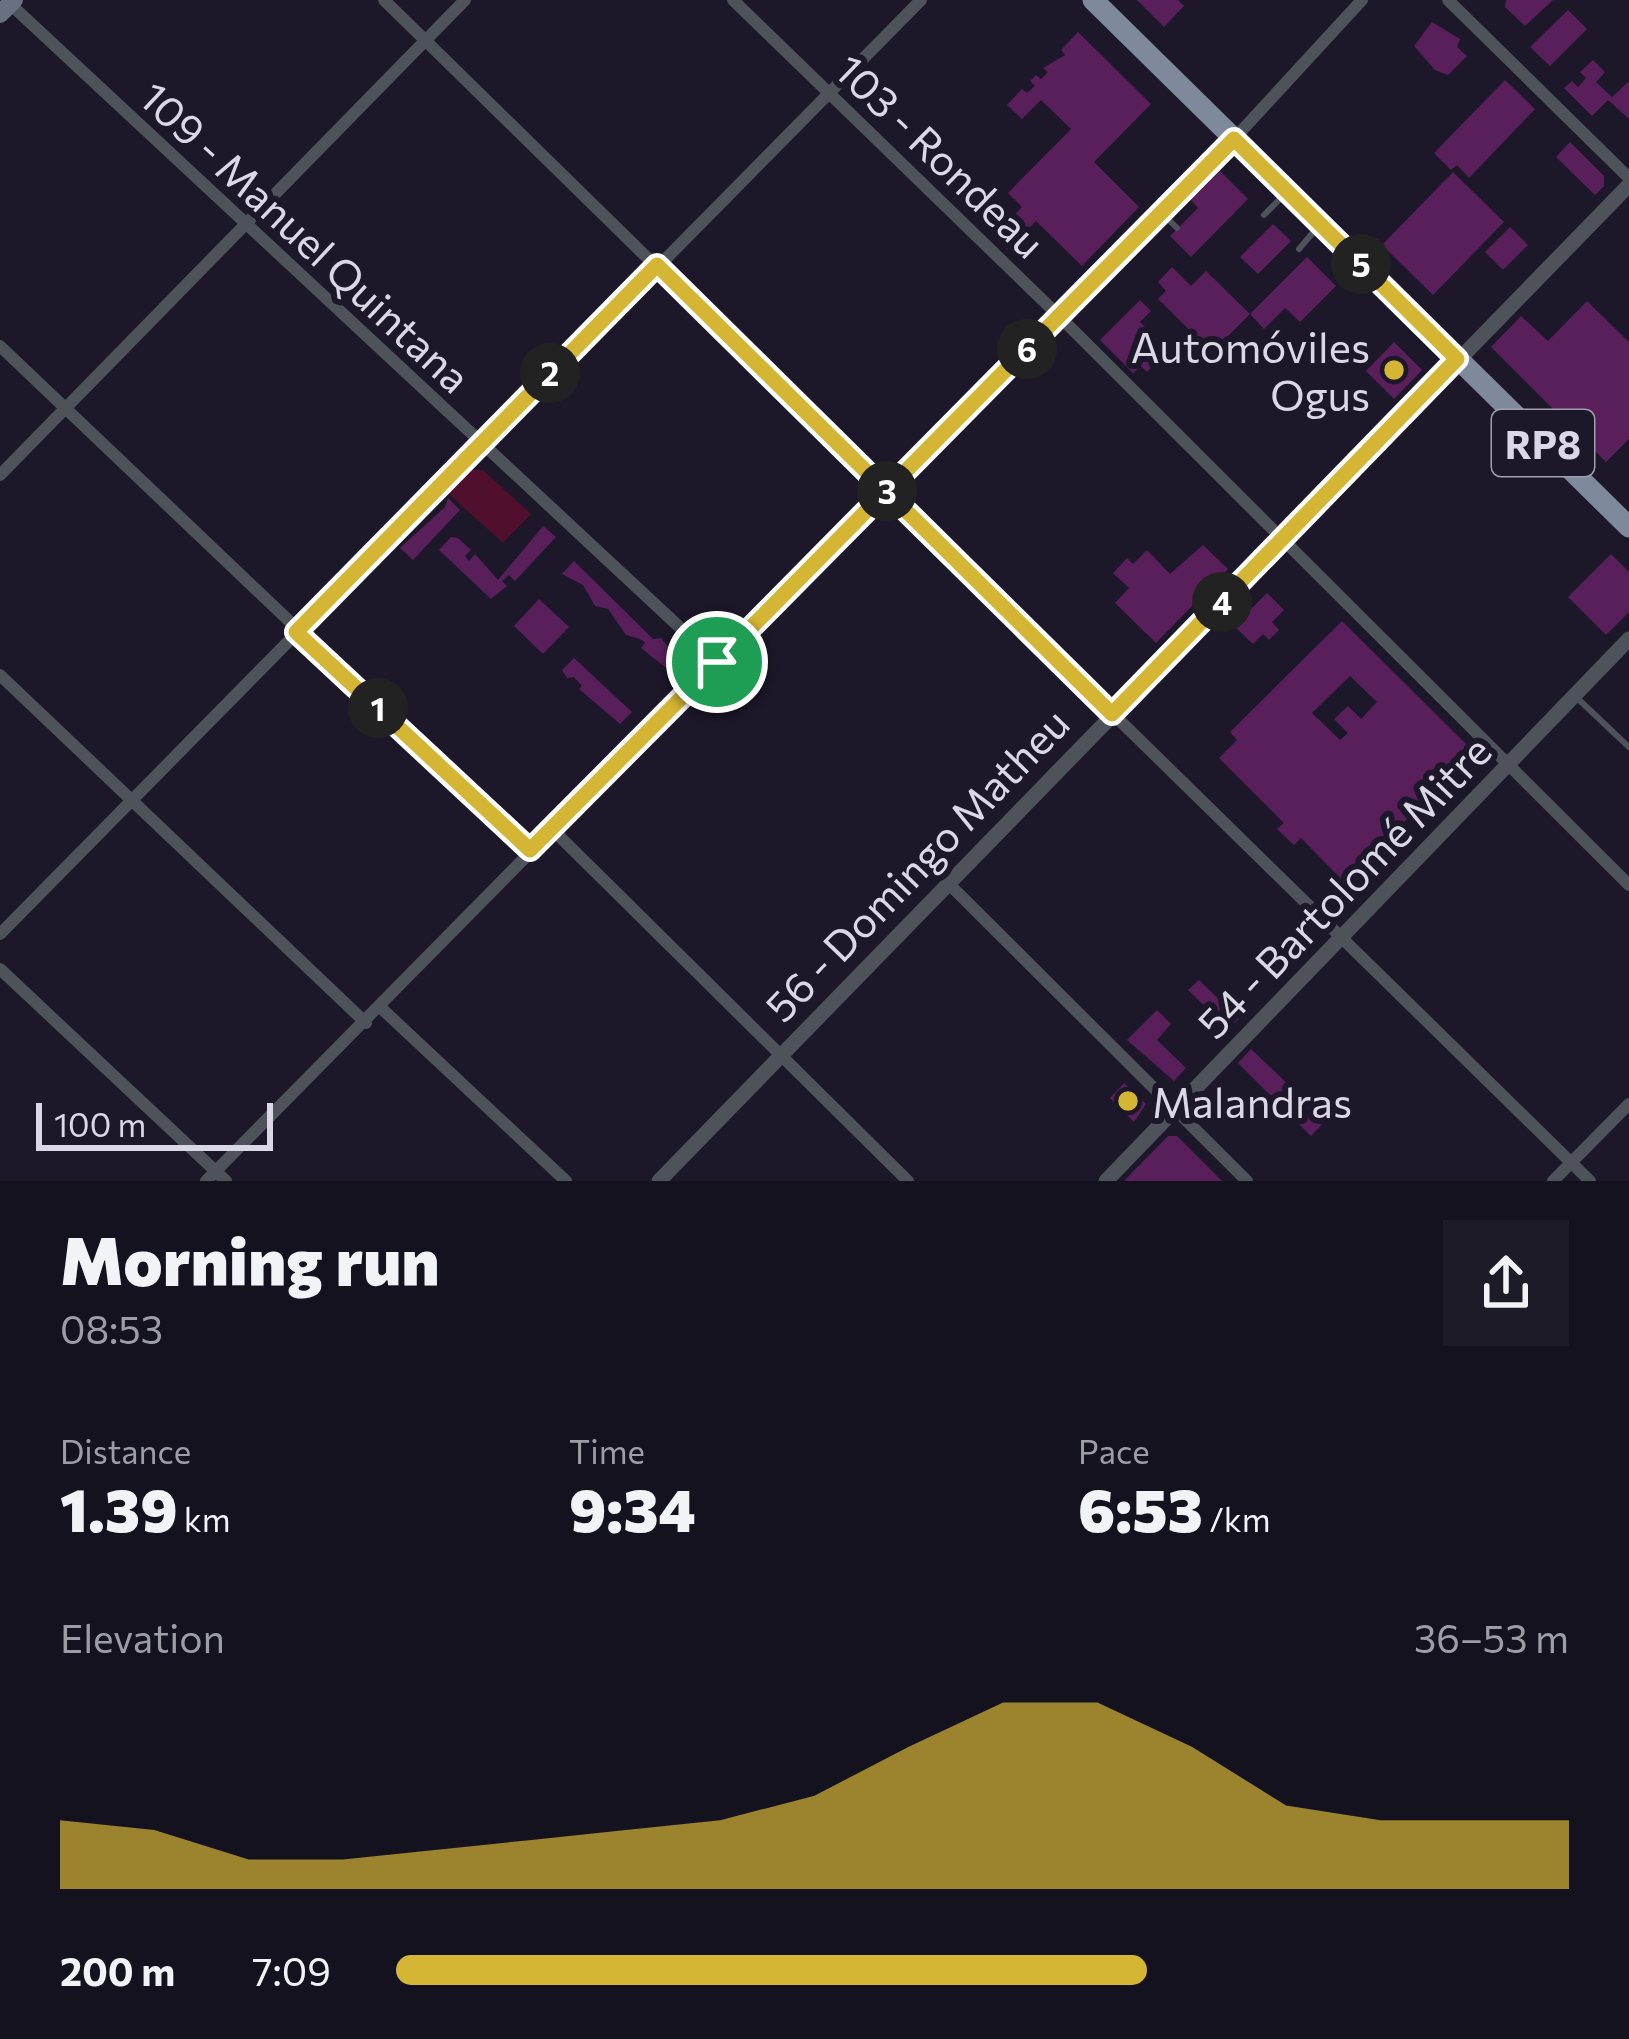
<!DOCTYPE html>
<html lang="en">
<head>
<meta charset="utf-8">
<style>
	body { margin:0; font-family:Commissioner,sans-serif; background:#1e1b29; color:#f1f3f6; height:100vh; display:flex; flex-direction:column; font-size:45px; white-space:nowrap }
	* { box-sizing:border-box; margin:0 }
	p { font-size:39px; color:#9d9ea5 }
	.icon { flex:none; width:66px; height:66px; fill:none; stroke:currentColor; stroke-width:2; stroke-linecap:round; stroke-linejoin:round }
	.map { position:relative; height:1181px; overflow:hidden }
	.panel { display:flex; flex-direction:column; background:#151220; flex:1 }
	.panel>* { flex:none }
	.scale { position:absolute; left:36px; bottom:30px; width:237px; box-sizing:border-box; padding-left:12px; border:6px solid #dad8e6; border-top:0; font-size:33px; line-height:42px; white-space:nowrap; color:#dad8e6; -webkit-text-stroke:9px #1c182a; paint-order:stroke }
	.pin { position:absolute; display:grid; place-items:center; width:102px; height:102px; color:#fff; margin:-51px; border:6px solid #fff; border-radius:50%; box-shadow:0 3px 12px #0007 }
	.km { position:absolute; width:60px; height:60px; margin:-30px; border-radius:50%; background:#222; color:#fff; font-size:33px; line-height:60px; text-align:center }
	.round { display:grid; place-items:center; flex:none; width:126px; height:126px; border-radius:0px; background:#1e1b29 }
	.headline { display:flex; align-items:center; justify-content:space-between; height:204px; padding:0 60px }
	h1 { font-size:66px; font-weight:800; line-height:90px }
	.figures { display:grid; grid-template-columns:repeat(3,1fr); gap:18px; height:204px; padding:12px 60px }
	.figures div { display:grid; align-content:center }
	.figures b { font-size:60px; font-weight:800 }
	.figures small { font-size:33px; font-weight:400 }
	.figures p { font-size:33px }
	.chart { height:336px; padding:24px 60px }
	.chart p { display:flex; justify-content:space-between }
	.chart svg { width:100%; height:216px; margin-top:12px; fill:#d5b534; opacity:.7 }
	ul { padding:0 60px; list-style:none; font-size:39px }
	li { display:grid; grid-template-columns:192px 144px 1fr; align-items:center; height:90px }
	li i { height:30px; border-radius:15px; background:#d5b534 }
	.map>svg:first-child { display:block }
</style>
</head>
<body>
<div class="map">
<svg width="1629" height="1181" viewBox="0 0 1629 1181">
	<rect width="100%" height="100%" fill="#1c182a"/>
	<path fill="#4f0f2d" d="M472,470H483L531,514L503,543L449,494Z"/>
	<path fill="#581f5b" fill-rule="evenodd" d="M1137,0H1178L1184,6L1164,27Z
		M1506,0H1553L1525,26L1505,7Z
		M1568,10L1587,29L1550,66L1530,47Z
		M1432,22L1460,39L1457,47L1467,56L1448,75L1435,70L1414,46Z
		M1078,32L1151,104L1094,162L1139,207L1082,266L1036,221L1007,250L993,237L1022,207L1008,193L1071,129L1041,100L1022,119L1007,105L1022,89L1027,93L1035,86L1030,81L1036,75L1041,79L1048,72L1043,68L1065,55L1061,50Z
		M1593,60L1605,72L1596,82L1612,97L1629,81V119L1608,100L1592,116L1564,88L1572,81L1578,87L1586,78L1580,72Z
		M1505,80L1535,109L1469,178L1457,165L1451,170L1434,153Z
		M1570,142L1604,176V186L1595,195L1556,157Z
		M1220,171L1248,199L1191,257L1170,236L1198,208L1191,200Z
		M1453,172L1504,222L1433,295L1382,245Z
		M1273,224L1291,241L1258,274L1240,257Z
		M1510,227L1528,245L1503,270L1485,252Z
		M1307,257L1336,286L1300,322L1285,308L1264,329L1250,314Z
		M1172,267L1191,286L1206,271L1250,314L1212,352L1158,299L1166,291L1158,282Z
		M1140,300L1151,311L1140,322L1162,344L1155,351L1161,357L1147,372L1141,366L1133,373L1100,340Z
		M1587,301L1629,342V439L1606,462L1491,347L1521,316L1548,341Z
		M1394,342L1422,370L1394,399L1366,371Z
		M448,498L460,510L413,560L400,548L445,507Z
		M543,526L556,537L515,581L509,575L502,581L507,586L491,599L439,550L451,537L458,538L471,550L465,556L469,561L475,554L498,580Z
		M1203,545L1228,569L1156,643L1115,603L1129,588L1113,573L1127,558L1133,564L1147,550L1170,574Z
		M1611,554L1629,572V612L1606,635L1568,597Z
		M574,561L653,639L661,638L677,658L670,671L641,648L645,643L640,639L626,635L608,609L595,606L583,585L562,574Z
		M1267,593L1284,610L1272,622L1279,630L1269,640L1263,634L1253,644L1234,626Z
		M539,599L569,627L543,654L514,626Z
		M1342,621L1474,752L1469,757L1478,766L1469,775L1460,766L1361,865L1366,871L1354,882L1349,878L1344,882L1301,838L1294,845L1277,829L1284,823L1219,758L1237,740L1230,732ZM1350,676L1377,702L1361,719L1348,706L1334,719L1348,733L1340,740L1312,713Z
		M574,658L632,712L620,724L579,689L582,686L574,677L567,678L562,670Z
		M1199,980L1239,1019L1228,1029L1188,990Z
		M1157,1010L1171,1024L1157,1040L1186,1068L1174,1081L1127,1040Z
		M1251,1049L1326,1120L1311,1136L1238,1063Z
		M1124,1083L1146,1104L1134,1122L1110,1098Z
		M1168,1136H1177L1222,1181H1124Z"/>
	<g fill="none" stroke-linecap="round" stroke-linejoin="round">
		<path stroke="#4d525b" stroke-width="6" d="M1163,214L1177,228
			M1264,215L1285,194
			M1299,249L1316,229
			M1576,697L1629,747"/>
		<path stroke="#4d525b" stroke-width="12" d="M384,0L1590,1181
			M733,0L1059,316L1629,885
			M1448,0L1629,178
			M7,1L717,662
			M0,346L530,850
			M0,475L465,0
			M0,675L366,1023
			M551,828L908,1181
			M948,883L1247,1181
			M0,934L921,0
			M0,969L226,1181
			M380,1007L566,1181
			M206,1181L1234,139L1362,0
			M1553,1181L1629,1104"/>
		<path stroke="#4d525b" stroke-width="15" d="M659,1181L1629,185
			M1106,1181L1629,639"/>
		<path stroke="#697180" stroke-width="18" d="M0,14L14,0"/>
		<path stroke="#7e899c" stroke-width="21" d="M1093,0L1629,527"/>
	</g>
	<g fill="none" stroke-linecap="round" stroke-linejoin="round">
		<g stroke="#fff" stroke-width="24">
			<path id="route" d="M717,662L530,850L296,632L657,265L1112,714L1457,359L1234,139L717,662"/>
		</g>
		<use href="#route" stroke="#d5b534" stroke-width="15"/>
	</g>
	<g fill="#d5b534" stroke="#1c182a" stroke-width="4.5">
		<circle cx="1394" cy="370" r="12"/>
		<circle cx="1128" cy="1101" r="12"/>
	</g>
	<g text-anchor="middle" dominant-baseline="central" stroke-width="12" stroke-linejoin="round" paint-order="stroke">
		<rect fill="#1c182a" stroke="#a19eae" stroke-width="3" x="1492" y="410" width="102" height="66" rx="9"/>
		<g font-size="39" font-weight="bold" fill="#dad8e6">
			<text x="1543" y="443">RP8</text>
		</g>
		<g font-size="42" fill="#dad8e6" stroke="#1c182a">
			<text transform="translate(941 155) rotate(44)">103 - Rondeau</text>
			<text transform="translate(306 236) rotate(43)">109 - Manuel Quintana</text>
			<text transform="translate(916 864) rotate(-46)">56 - Domingo Matheu</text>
			<text transform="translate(1343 886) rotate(-46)">54 - Bartolomé Mitre</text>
		</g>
		<g font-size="42" fill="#dad8e6" stroke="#1c182a" text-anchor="end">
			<text x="1370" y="346">Automóviles<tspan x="1370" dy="48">Ogus</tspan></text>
			<text x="1152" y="1101" text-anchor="start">Malandras</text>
		</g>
	</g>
</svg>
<div class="scale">100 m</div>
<div class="pin" style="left:717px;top:662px;background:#1e9e55"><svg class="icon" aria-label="arrive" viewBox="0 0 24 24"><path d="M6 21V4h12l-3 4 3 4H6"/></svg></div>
<b class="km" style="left:378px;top:708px">1</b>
<b class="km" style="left:550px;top:373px">2</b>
<b class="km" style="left:887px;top:491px">3</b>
<b class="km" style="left:1222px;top:602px">4</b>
<b class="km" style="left:1361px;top:264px">5</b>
<b class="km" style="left:1027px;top:349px">6</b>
</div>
<section class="panel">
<div class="headline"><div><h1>Morning run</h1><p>08:53</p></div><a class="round"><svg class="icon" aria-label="share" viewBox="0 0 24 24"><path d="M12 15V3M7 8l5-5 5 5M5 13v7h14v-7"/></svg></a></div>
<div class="figures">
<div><p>Distance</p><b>1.39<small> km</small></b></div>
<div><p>Time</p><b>9:34</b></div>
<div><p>Pace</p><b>6:53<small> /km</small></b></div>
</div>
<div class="chart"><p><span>Elevation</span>36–53 m</p>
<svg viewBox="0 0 160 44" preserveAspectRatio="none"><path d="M0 44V30L10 32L20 38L30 38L40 36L50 34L60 32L70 30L80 25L90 15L100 6L110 6L120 15L130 27L140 30L150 30L160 30V44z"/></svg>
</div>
<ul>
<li><b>200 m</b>7:09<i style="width:64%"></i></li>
</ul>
</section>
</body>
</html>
